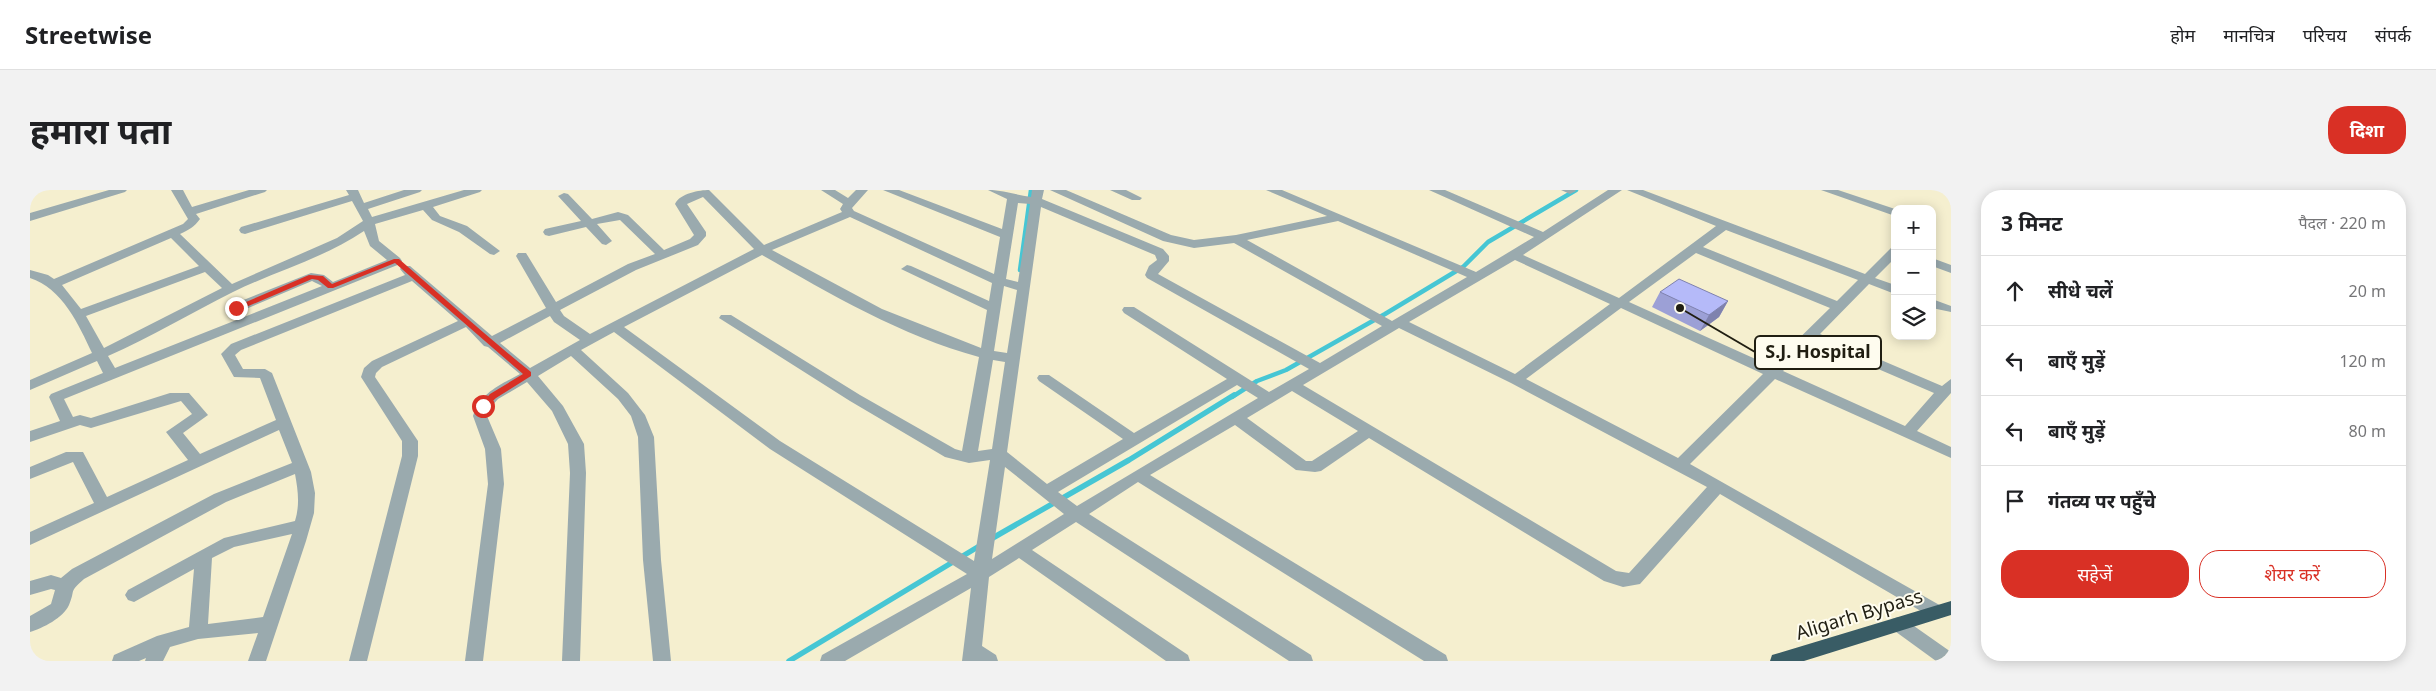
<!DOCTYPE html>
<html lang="hi">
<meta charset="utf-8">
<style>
:root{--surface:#fff;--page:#f2f2f2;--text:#202124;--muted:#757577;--line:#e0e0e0;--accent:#d93025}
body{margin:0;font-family:"Noto Sans","Noto Sans Devanagari",sans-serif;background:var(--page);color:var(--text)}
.controls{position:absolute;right:15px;top:15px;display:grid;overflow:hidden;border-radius:10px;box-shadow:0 2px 12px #0003}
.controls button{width:45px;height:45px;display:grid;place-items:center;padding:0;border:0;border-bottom:1px solid var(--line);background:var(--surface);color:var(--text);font:25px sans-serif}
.stop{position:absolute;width:15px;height:15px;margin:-11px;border:4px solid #d93025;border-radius:50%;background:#fff}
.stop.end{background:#d93025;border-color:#fff;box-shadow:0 1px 5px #0008}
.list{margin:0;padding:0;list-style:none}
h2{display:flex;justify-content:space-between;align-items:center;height:65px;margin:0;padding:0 20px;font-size:21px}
h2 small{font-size:16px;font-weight:400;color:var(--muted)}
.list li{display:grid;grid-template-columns:32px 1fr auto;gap:15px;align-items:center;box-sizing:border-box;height:70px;padding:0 20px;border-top:1px solid var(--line)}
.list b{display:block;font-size:19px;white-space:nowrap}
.list em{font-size:16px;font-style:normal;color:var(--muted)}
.actions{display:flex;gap:10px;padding:15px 20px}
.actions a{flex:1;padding:11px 0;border:1px solid var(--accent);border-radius:20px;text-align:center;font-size:18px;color:var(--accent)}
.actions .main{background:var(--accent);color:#fff}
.icon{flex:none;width:28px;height:28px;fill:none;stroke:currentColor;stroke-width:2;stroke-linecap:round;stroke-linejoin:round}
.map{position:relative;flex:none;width:1921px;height:471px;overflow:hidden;border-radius:20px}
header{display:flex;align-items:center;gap:30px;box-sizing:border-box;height:70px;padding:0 25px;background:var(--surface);border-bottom:1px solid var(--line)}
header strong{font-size:24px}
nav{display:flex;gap:28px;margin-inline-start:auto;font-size:18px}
.intro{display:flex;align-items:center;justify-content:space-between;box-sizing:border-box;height:120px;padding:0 30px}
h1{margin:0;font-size:35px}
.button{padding:12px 22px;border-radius:20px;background:var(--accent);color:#fff;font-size:18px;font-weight:700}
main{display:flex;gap:30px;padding:0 30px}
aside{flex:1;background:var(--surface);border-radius:20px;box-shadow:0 2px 12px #0003}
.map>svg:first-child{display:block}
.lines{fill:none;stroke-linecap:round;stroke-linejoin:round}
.stream-far1{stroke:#46c6d4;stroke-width:4.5}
.stream{stroke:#46c6d4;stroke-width:5.5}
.minor{fill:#9aaaae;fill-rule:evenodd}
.highway{fill:#395c65;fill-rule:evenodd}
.wall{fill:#9ca0d6}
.shaded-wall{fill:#7f82ae}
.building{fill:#b5baf9;stroke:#7f82ae}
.route{fill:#d93025}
.labels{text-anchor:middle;stroke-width:4;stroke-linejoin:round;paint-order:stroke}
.near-street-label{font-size:19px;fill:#201e12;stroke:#fefcef}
.leader{fill:none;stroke:#201e12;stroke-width:2}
.callout-dot{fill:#201e12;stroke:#fefcef;stroke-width:2}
.callout{fill:#fefcef;stroke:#201e12;stroke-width:2}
.callout-label{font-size:18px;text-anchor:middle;font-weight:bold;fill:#201e12}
</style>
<header>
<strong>Streetwise</strong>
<nav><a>होम</a><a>मानचित्र</a><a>परिचय</a><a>संपर्क</a></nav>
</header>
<div class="intro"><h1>हमारा पता</h1><a class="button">दिशा</a></div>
<main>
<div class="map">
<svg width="1921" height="471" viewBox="0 0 1921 471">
<rect width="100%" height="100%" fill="#f5efcf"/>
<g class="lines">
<path class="stream-far1" d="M990 80 1001 0
M1202 207 1227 191 1256 180 1355 124 1433 77 1458 52 1546 0"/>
<path class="stream" d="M961 349 1099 270 1204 205
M759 471 951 355"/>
<path class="minor" d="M79 0H97L95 2 0 31V23Z
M141 0H153L162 17 219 0H237L235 2 166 24 170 29C164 37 159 40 150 44L202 94 307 48 333 31 322 11 215 44 211 43 209 40 211 37 319 5 316 0H328L334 13 374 0H392L390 2 338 19 342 27 434 0H452L450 2 403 17 410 26 437 36 470 61 464 65 460 64 429 42 402 30 393 20 345 34 349 51 370 68 372 71 370 74 34 209 43 227 50 225 61 228 140 203H159L178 225 153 243 170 264 246 230 230 188 204 187 191 164 201 154 375 85 370 79 372 76H380L462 146 516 118 486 66 488 63H496L526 112 598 74 625 64 590 30 567 34 582 51 576 55 572 54 556 37 519 46 515 45 513 42 515 39 551 31 528 6 534 3 538 4 562 29 588 22 598 25 634 60 660 49 664 45 645 14C650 3 670 0 679 0L734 55 812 22 810 19 813 14 791 0H805L818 8 826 0H838L822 18 824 21 964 84 970 47 853 0H869L972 39 977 9 958 0C974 0 986 5 1001 7L1002 0H1014L1012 9 1133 59 1139 66V71L1128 84 1290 173 1352 136 1204 53 1164 58 1133 51 1020 0H1036L1141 45 1164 50 1206 45 1297 26 1236 0H1252L1446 82 1504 47 1399 0H1415L1513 42 1578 0H1592L1493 65 1589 108 1686 36 1597 0H1613L1835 84 1861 58 1865 57V68L1845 88 1865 95V104L1839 94 1790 144 1912 196 1921 189V203L1887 241 1921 257V268L1745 189 1660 274 1913 417 1916 422 1913 427 1907 429 1901 427 1690 304 1610 394 1593 397 1574 391 1339 248 1291 281 1285 282 1266 280 1205 235 1120 285 1416 465 1418 471H1394L1108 292 1059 324 1281 465 1283 471H1259L1046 332 1002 360 1158 465 1160 471H1136L989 368 959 387 952 456 966 465 968 471H932L941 398 815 471H790L792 465 937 384 740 259 584 142 551 160 598 203 615 225 624 247 631 370 641 471H623L613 370 608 247 601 226 588 209 541 166 508 186 533 216 554 254 556 283 550 471H532L540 283 538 254 522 221 497 192 468 209 460 218 457 226 471 259 474 294 453 471H435L458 294 455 259 443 226C450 203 470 195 490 184L458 157 454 156 436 137 352 177 346 183 345 187 388 251V266L337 471H319L372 266V251L331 187 334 178 342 171 428 131 382 91 211 160 205 165 213 179H235L242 183 281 282 285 303 284 323 276 351 236 471H218L228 443 168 449 140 457 133 471H115L116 468 109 471H82L84 465 127 446 159 437 164 379 104 412 98 410 95 405 98 400 194 348 265 331C270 315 268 300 265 284L196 312 54 389C38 403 46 399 39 415 33 428 13 438 0 442V426L21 414 25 400 21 399 0 405V391L21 385 31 388 42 379 184 304 262 273 249 240 0 355V342L64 313 43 272 0 289V277L36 262H53L77 307 158 270 136 242 162 224 151 211 61 238 50 235 0 252V241L30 231 19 207 21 204 73 183 67 171 0 200V190L62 163C49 135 32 98 0 88V80L18 85 24 89 153 34 158 29ZM673 7 724 59 560 144 534 126 530 120 606 80 668 55 676 46V42L657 14ZM988 13 1000 14 988 92 976 89ZM1011 17 1125 65 1127 70 1119 76 1115 85 1117 88 1279 179 1239 202 1104 117H1094L1092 120 1094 123 1197 189 1104 243 1019 185H1009L1007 188 1009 191 1093 249 1017 294 977 262ZM820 27 962 93 959 111 881 76 877 75 871 79 957 120 951 158 852 119 742 60ZM1308 31 1437 87 1362 131 1217 50ZM1696 40 1828 90 1807 111 1673 57ZM334 41 340 56 357 70 303 92 294 85 281 83 201 115 199 118 206 122 211 121 282 91 292 96 85 178 78 166C121 147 161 123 203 102 246 81 294 68 334 41ZM141 48 169 76 51 119 32 95ZM1666 63 1800 118 1741 176 1599 112ZM732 65C800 104 872 146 949 167L932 261 925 259 830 205 701 125H691L689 128 820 211 915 267 939 273 960 270 944 371 750 251 594 137ZM1485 70 1580 114 1485 184 1379 132ZM175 82 192 98 74 158 56 126ZM974 96 987 100 977 163 964 161ZM1591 118 1733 184 1648 268 1496 189ZM520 126 524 132 550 150 500 178 470 153ZM1369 138 1481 193 1677 297 1599 383 1586 381 1273 195ZM1783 151 1904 203 1875 236 1753 181ZM963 170 975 172 962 259 948 261ZM1207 195 1228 208 1047 316 1028 302ZM1262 201 1328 241 1282 271H1276L1217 228ZM975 277 1034 324 962 369ZM262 344 233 427 178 434 182 368 204 357Z
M1080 0H1096L1112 8 1110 10H1102Z
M1531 0H1545L1546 1 1540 4Z
M1791 0H1808L1865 19V26Z
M1902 68 1921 75V83L1902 76Z
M1902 109 1921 116V122L1902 118Z
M1868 427 1874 429 1921 462V471H1906L1862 439 1859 434 1862 429Z"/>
<path class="highway" d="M1921 411V425L1774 471H1740L1742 465 1749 463Z"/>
</g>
<path class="wall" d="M1630 102 1698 111 1689 127 1670 141 1622 117Z"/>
<path class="shaded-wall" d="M1698 111 1689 127 1670 141 1679 125Z"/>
<path class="building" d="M1649 89 1698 111 1679 125 1630 102Z"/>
<path class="route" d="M364 69H369C413 107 456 146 501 182V186L466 208 456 217H451V214L460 204 493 184 365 73 303 98H298L288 90 282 89 209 120 202 118 279 85 293 86 302 94Z"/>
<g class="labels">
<g class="near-street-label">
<text transform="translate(1829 424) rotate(-17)" y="7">Aligarh Bypass</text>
</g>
</g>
<path class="leader" d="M1650 118L1725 162"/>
<circle class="callout-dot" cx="1650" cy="118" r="5"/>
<rect class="callout" x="1725" y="146" width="126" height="33" rx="5"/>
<g class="callout-label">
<text x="1788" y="168">S.J. Hospital</text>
</g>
</svg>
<div class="controls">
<button>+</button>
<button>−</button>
<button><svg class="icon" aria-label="layers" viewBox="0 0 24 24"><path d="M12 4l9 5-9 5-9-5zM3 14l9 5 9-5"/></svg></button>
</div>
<div class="stop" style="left:453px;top:216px"></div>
<div class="stop end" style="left:206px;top:118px"></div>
</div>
<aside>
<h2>3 मिनट<small>पैदल · 220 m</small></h2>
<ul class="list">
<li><svg class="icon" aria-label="ahead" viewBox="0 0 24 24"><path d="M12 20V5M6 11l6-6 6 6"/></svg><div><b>सीधे चलें</b></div><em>20 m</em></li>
<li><svg class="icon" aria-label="left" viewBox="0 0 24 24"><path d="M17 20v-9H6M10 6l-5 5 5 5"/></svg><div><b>बाएँ मुड़ें</b></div><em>120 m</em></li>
<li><svg class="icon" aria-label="left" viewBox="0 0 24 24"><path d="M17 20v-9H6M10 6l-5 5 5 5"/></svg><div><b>बाएँ मुड़ें</b></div><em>80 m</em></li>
<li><svg class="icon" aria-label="arrive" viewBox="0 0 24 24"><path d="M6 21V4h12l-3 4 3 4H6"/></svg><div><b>गंतव्य पर पहुँचे</b></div></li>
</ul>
<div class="actions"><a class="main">सहेजें</a><a>शेयर करें</a></div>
</aside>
</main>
